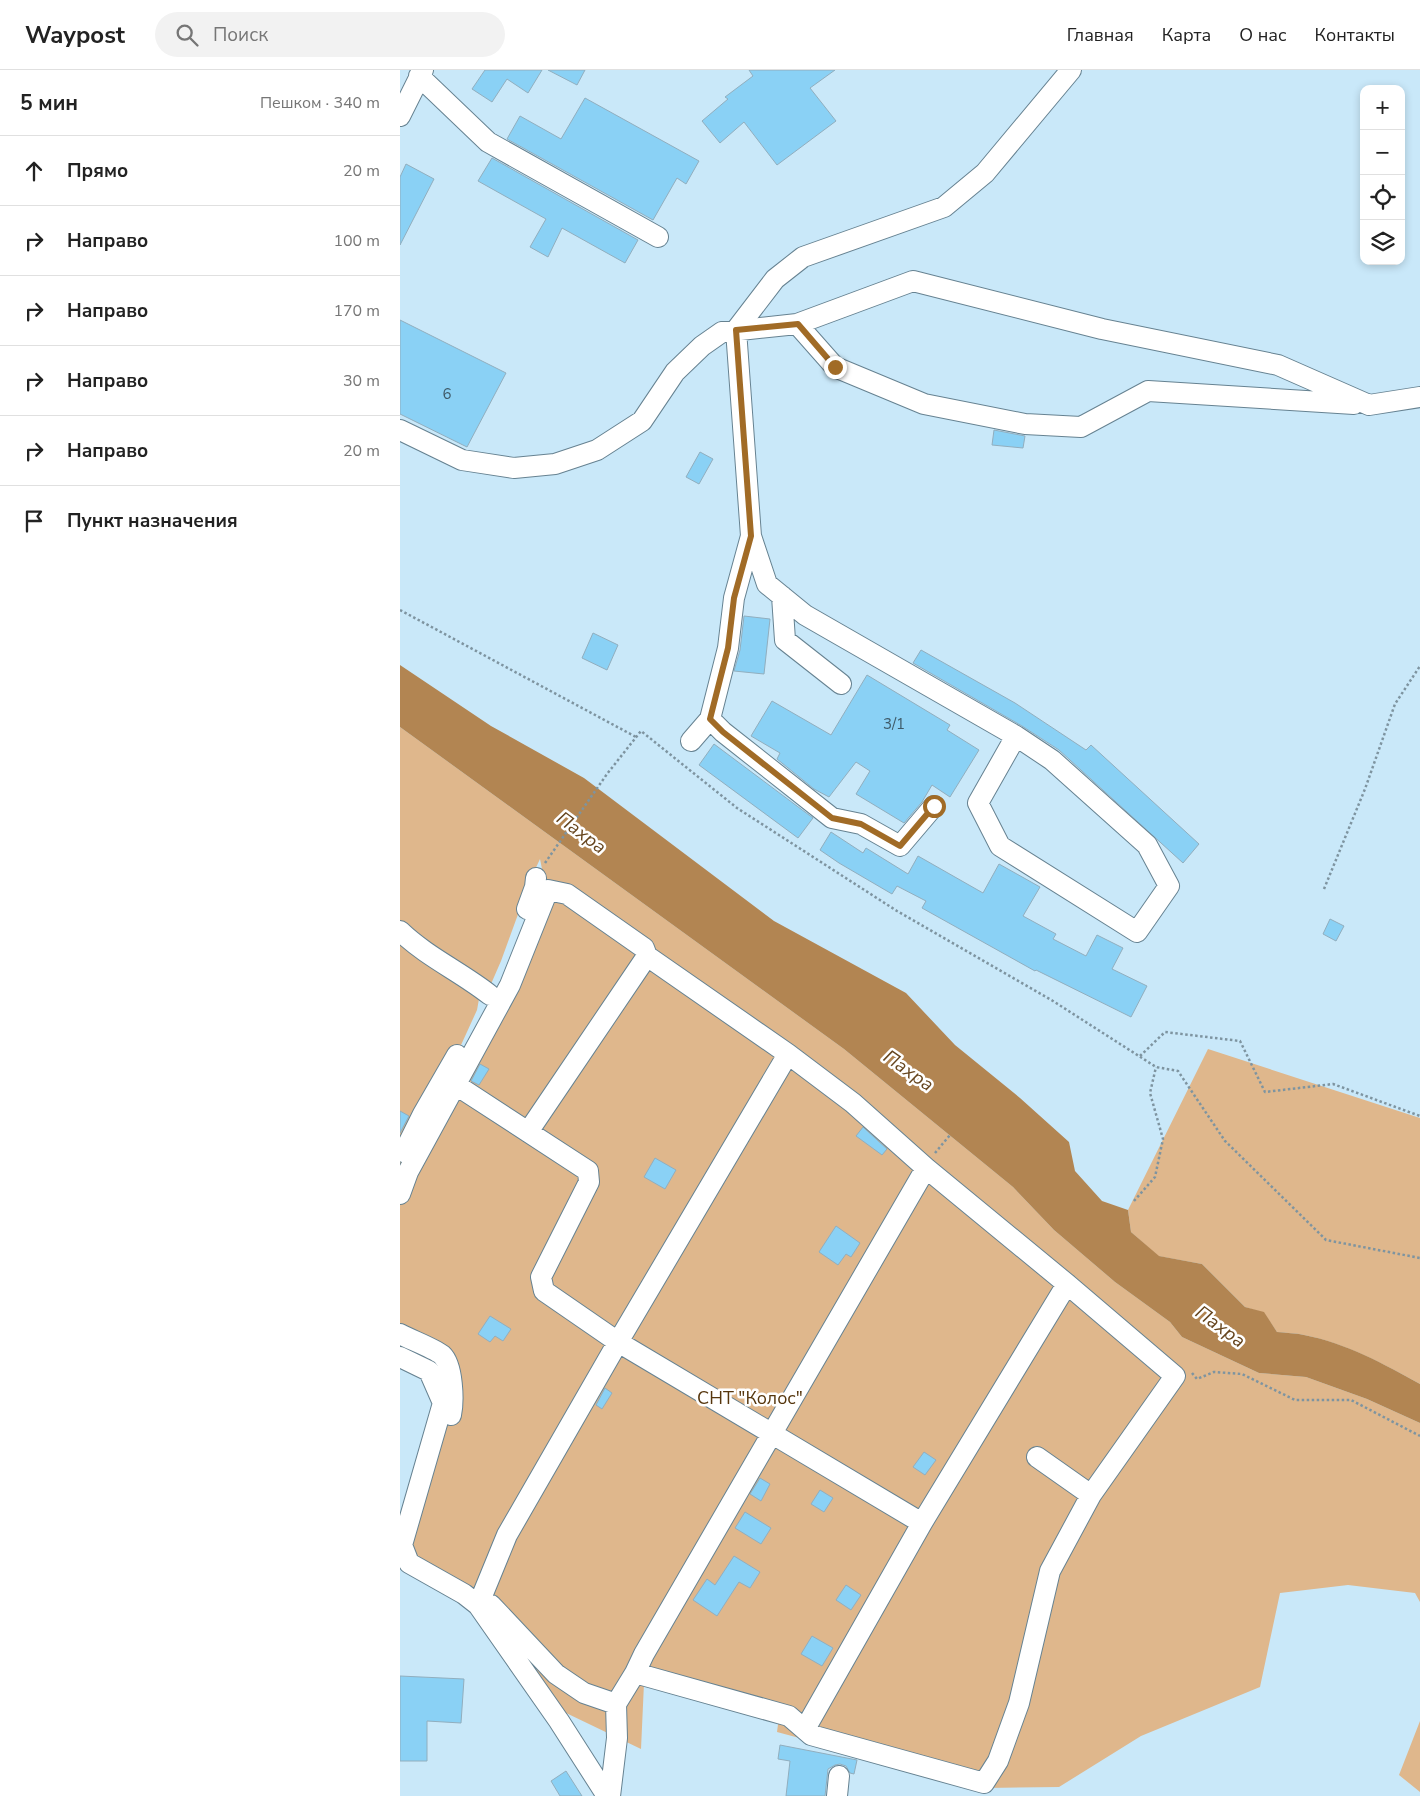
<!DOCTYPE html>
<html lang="ru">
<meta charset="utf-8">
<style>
:root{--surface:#fff;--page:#f2f2f2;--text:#222;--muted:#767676;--line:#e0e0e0}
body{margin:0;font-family:"Nunito Sans",sans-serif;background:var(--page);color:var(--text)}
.controls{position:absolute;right:15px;top:15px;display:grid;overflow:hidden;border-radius:10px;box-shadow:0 2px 8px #0003}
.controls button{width:45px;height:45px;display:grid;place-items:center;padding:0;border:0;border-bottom:1px solid var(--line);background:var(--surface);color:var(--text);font:25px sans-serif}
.stop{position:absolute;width:15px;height:15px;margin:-11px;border:4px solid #a16b26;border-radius:50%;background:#fff}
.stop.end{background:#a16b26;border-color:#fff;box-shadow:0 1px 5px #0008}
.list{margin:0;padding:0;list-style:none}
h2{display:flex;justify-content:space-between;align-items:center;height:65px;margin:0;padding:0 20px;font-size:21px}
h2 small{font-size:16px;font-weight:400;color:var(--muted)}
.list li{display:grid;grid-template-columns:32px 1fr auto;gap:15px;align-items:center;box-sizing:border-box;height:70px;padding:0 20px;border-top:1px solid var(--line)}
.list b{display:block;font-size:19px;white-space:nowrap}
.list em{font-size:16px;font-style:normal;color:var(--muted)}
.icon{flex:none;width:28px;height:28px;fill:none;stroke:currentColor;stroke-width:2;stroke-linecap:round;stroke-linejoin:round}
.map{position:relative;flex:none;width:1020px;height:1726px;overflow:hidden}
header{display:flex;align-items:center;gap:30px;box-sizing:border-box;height:70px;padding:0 25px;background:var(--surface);border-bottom:1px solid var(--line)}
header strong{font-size:24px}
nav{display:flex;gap:28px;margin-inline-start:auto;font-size:18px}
.search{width:350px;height:45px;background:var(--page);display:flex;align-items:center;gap:12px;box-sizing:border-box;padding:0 18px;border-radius:28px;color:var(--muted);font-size:19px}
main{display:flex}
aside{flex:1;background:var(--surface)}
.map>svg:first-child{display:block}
.green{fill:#dfb78c;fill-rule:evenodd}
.water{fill:#b28552}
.building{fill:#8ad1f5;stroke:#91aebe}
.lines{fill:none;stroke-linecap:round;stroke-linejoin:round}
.minor-casing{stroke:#668291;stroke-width:22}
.path{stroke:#7e94a0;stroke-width:2.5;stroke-dasharray:2.5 2.5;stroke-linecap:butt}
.minor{stroke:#fff;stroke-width:20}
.route{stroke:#a16b26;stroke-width:6}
.labels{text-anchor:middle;stroke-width:5;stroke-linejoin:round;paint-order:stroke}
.number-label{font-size:15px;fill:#3e5967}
.park-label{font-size:18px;fill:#56360d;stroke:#fff}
.water-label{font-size:19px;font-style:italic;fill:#66451e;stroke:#fff}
</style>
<header>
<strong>Waypost</strong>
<div class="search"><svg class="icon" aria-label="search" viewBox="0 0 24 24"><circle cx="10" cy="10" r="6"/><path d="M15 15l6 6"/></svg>Поиск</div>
<nav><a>Главная</a><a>Карта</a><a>О нас</a><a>Контакты</a></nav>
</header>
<main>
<aside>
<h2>5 мин<small>Пешком · 340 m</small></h2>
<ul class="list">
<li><svg class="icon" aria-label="ahead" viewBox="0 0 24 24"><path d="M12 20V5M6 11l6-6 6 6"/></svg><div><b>Прямо</b></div><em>20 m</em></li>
<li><svg class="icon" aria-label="right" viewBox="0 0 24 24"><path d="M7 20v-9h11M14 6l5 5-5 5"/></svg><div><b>Направо</b></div><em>100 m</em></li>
<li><svg class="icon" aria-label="right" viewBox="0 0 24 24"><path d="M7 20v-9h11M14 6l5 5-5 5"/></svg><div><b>Направо</b></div><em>170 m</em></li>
<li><svg class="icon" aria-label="right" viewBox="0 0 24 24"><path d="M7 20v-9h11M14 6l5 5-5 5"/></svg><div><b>Направо</b></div><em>30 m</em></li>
<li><svg class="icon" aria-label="right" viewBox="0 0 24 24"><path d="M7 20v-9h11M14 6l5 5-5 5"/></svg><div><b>Направо</b></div><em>20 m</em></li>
<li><svg class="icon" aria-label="arrive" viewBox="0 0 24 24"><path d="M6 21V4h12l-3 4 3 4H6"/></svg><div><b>Пункт назначения</b></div></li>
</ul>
</aside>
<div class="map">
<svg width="1020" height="1726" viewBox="0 0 1020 1726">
<rect width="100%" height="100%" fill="#c9e8f9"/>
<path class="green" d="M0 657 444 979 613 1117 654 1160 715 1212 770 1252 782 1267 859 1303 906 1307 967 1329 1020 1353V1532L1015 1523 948 1515 880 1523 860 1617 741 1666 659 1717 586 1718 377 1662 379 1647 244 1613 241 1679 164 1642 83 1532 17 1491 8 1470 48 1337 35 1286 0 1269ZM140 789 145 814 105 913 25 1054 77 940 79 929 91 914 101 891 132 806Z
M808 979 1020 1048V1314C984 1294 945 1273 904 1265 896 1263 886 1263 877 1262L864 1243 845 1237 802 1194 758 1186 731 1162 728 1140Z
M1020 1651V1722L999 1705Z"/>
<path class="water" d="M0 595 91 656 184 708 374 851 506 923 555 975 620 1028 669 1072 675 1101 702 1131 728 1140 731 1162 759 1186 802 1194 845 1237 864 1242 877 1262C886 1263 896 1263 904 1265 946 1273 984 1294 1020 1314V1353L967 1329 906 1307 859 1303 782 1267 770 1252 715 1212 654 1160 613 1117 444 979 0 657Z"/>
<path class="building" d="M85 0H142L128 23 107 9 92 32 72 19Z
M148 0H185L177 15Z
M349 0H435L410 18 436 51 377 95 344 52 320 73 302 51 328 29 325 27 353 6Z
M185 28 299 91 286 114 277 108 253 150 107 69 120 46 161 69Z
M92 88 238 170 225 193 162 158 148 187 130 177 146 149 78 111Z
M6 94 34 109 0 175V107Z
M0 250 106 303 67 377 0 344Z
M594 360 625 366 623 378 592 375Z
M300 382 313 389 299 414 286 407Z
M344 546 370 549 364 604 334 601 340 580Z
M193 563 218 575 207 600 182 588Z
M521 580 615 633 686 680 691 675 799 774 783 793 659 680 622 656 513 593Z
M467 605 550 655 547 660 579 680 550 727 532 715 522 732 504 753 456 724 470 701 456 692 429 727 414 719 377 689 380 683 351 666 372 631 431 665Z
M314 674 413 748 398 768 299 695Z
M431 762 463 783 466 778 508 804 518 786 583 823 599 794 640 817 623 846 656 864 653 869 686 886 697 865 723 878 712 899 747 916 731 947 636 900 635 901 522 838 526 831 497 816 492 824 439 793 420 780Z
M930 849 944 856 936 871 923 864Z
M80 994 89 999 79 1015 71 1011Z
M0 1041 9 1046 0 1063Z
M463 1057 487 1079 482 1085 456 1066Z
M255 1088 276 1100 265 1119 244 1107Z
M436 1156 460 1173 451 1187 446 1184 438 1195 419 1182Z
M90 1246 111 1259 103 1271 95 1266 90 1272 78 1264Z
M205 1318 212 1323 202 1339 196 1335Z
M524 1382 536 1390 525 1405 513 1397Z
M360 1408 370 1414 361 1431 350 1424Z
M420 1420 433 1428 424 1442 411 1434Z
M345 1442 371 1458 361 1474 335 1458Z
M334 1486 360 1502 350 1518 339 1512 317 1546 293 1530 307 1509 315 1515Z
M446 1515 461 1525 451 1540 436 1530Z
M412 1566 433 1578 422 1596 401 1584Z
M0 1606 64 1609 61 1653 27 1651V1691H0Z
M380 1675 457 1690 454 1704 450 1703 446 1696 440 1694 435 1695 428 1699 425 1726H386L390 1691 378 1689Z
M166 1701 182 1726H160L151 1711Z"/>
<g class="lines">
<g class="minor-casing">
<path id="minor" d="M19 6 88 72 258 167
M0 46 23 0
M397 254 435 297 524 334 625 354 681 357 748 321 954 334
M0 360 62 390 114 398 155 394 197 380 242 351 275 302 302 276 322 262 397 254 513 211 702 259 878 295 969 335 1020 327
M351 466 367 514 405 545 616 666 652 690 747 775 769 816 737 862 600 776 578 733 616 666
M382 526 385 570 441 614
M310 649 323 662 432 748 461 754 500 776 534 736
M291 671 310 649 328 578 334 528 351 466 336 260 375 209 403 187 544 137 585 103 671 0
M127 839 135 817 136 808
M0 861C27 887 61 902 90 925
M56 1015 188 1101 189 1112 141 1207 144 1221 218 1272 522 1453
M128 1062 247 886
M4 1082 23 1044 57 985
M0 1124 8 1102 110 915 148 820 167 824 244 878 247 886 388 984 453 1033 526 1098 667 1214 775 1306 691 1425 650 1501 619 1633 598 1691 584 1713 411 1665 389 1646 235 1603
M0 1264C11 1270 33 1278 42 1285 53 1295 54 1331 51 1345
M0 1287 29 1301 43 1333 2 1475 9 1493 64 1524 78 1535 159 1651 207 1726
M637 1387 691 1425
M82 1526 107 1465 218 1272 388 984
M91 1535 156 1604 184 1623 216 1634
M405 1659 522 1453 667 1214
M210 1726 217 1668 216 1634 235 1603 244 1584 526 1098
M437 1726 439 1706"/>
</g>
<path class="path" d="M0 540 236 667
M145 793 207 704 241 661 337 738 497 841 653 931 756 997 778 1001 825 1071 926 1170 1020 1188
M924 819 965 719 995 634 1020 596
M740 986 765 962 840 971 865 1022 933 1014 1020 1046
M535 1083 550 1065
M734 1131 755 1107 763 1069 750 1023 756 997
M792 1303 797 1309 814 1302 842 1304 895 1330H951L1020 1366"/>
<use href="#minor" class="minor"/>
</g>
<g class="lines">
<path class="route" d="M435 297 398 254 336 260 351 466 334 528 328 578 310 649 323 662 432 748 461 754 500 776 534 736"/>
</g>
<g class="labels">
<g class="number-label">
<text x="47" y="329">6</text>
<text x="494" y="659">3/1</text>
</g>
<g class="park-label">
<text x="350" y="1334">СНТ "Колос"</text>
</g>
<g class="water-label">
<text transform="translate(182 762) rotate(37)" y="7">Пахра</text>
<text transform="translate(509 1000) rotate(35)" y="7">Пахра</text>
<text transform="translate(821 1256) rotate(36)" y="7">Пахра</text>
</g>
</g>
</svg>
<div class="controls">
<button>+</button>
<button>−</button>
<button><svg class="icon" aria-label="locate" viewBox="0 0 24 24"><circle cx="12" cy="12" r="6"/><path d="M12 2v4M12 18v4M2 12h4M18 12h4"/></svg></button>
<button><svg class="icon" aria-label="layers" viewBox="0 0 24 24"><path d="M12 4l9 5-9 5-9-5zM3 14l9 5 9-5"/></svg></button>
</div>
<div class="stop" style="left:534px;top:736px"></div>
<div class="stop end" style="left:435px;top:297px"></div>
</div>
</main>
